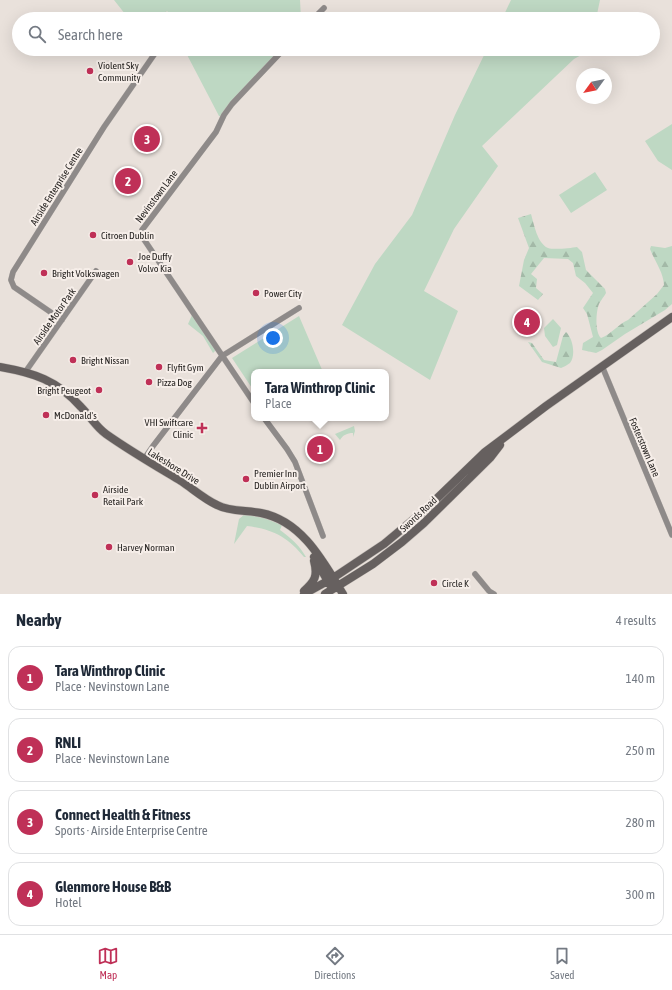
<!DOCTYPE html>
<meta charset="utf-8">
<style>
:root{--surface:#fff;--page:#f6f6f7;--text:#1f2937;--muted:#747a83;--line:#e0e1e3;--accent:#bf3057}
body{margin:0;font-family:"Asap Condensed",sans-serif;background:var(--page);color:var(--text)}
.compass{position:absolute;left:576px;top:68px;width:36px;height:36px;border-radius:50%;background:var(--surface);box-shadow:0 4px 16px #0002;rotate:237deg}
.you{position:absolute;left:273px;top:338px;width:14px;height:14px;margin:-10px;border:3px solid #fff;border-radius:50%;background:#1a73e8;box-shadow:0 0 0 6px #1a73e833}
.badge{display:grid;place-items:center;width:26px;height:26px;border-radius:50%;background:var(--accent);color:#fff;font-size:13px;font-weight:700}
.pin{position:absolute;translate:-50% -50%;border:2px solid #fff;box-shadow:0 1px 4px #0006}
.popup{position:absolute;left:251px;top:369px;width:138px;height:52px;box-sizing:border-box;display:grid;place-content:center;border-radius:8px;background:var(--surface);filter:drop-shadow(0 1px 3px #0005);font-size:13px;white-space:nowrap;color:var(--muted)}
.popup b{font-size:15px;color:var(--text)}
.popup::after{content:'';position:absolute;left:50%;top:100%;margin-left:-8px;border:8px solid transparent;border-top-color:var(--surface)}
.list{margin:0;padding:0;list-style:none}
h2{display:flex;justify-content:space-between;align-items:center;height:52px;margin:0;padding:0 16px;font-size:17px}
h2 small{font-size:13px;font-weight:400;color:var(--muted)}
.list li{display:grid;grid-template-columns:26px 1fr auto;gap:12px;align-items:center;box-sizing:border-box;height:64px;margin:0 8px 8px;padding:0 8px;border:1px solid var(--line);border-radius:12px}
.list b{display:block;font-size:15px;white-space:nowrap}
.list p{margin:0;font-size:13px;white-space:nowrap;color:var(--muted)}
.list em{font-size:13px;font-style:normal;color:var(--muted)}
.icon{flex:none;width:22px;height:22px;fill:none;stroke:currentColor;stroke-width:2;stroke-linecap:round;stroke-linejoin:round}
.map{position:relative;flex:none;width:672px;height:594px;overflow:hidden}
.search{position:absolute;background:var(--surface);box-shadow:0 4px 16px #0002;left:12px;right:12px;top:12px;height:44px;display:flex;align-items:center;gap:10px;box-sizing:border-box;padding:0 14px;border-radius:22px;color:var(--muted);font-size:15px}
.sheet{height:340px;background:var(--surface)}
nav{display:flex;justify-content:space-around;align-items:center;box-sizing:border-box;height:56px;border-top:1px solid var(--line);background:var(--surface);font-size:11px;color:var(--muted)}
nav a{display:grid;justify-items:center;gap:2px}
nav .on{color:var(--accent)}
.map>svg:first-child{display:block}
.green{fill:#bed8c3}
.forest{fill:url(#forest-firs)}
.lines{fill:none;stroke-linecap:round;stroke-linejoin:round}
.street-casing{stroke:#c5beb9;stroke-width:6}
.secondary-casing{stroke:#c5beb9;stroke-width:9}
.street{stroke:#8e8a89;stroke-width:5.5}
.secondary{stroke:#66605f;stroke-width:8}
.poi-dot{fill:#bf3057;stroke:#f6eee9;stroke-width:1.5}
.labels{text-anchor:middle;stroke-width:4;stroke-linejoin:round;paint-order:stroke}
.poi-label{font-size:10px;fill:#221f1d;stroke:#f6eee9;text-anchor:start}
.street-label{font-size:10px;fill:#221f1d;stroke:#f6eee9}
</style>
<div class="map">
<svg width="672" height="594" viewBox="0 0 672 594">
<defs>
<pattern id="forest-firs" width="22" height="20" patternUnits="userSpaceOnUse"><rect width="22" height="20" fill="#bed8c3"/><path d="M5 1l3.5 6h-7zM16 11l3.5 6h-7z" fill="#a3b9a7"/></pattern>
</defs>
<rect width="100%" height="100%" fill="#e9e1db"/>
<path class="green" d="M114 0H300L301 19H174L167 11 161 17 163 19H129Z
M511 0H600L596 19H502Z
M184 49H284L223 117 219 116Z
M487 49H592L574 59 482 146 498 166 454 229 424 291 458 311 430 380 342 325 375 264 412 215 455 115Z
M672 124V170L658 161 645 141Z
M595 172 607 190 571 213 559 195Z
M192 315 216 350 213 353 203 336 188 324Z
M299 316 323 372H254V391L232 358Z
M553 319 561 328 557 345 553 347 545 336 544 328Z
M354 426 355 431 353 437V433C347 433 343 435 340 440L335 434Z
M245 514 264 518 282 525 280 530C291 538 299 545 306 557H304C288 537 272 529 247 526L234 544 239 519Z"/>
<path class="forest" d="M531 214C534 224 537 243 548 248 554 250 571 248 577 247L582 252 586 270 605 289 606 293C604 297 599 302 598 307 596 315 595 332 601 338 612 334 618 324 628 320L657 294 664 285C663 271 655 262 650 249L651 246 665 248 672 246V304L665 310 625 334 602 350 596 353 582 350 583 343 593 337 587 314 583 308 593 293 585 283 576 276 573 263 568 259 544 258 531 274 537 279 536 288 543 294 538 300 519 286 524 260 529 248 518 218Z
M566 332C573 338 576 356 570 363 567 365 564 367 561 368L542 362 528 342 532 343 544 360 556 362 563 336Z"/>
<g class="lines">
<g class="street-casing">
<path id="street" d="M166 15 170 19
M313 19 324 8
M62 320 14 287 11 280 13 272 104 127 158 49
M602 366 672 535
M26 371 96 271
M254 403 143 238 142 230 216 132 224 115 232 104 284 49
M264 418 287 449 295 462 323 536
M144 459 153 446 222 356 299 308
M475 574 489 591 494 594"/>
</g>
<g class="secondary-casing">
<path id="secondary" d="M0 367C34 373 57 380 81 407 90 416 96 427 106 434 130 451 156 466 181 481 193 489 204 499 217 505 230 512 247 510 261 513 302 521 323 561 343 594
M314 557 330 585
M304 591C315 581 318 576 314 561
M304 594 333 578 384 544 426 509 485 452 546 406 672 317
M325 594 373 564 402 542 424 523 490 458 500 445"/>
</g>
<use href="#street" class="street"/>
<use href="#secondary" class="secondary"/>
</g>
<g class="poi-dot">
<circle cx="90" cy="71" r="4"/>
<circle cx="93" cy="235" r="4"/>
<circle cx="130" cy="262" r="4"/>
<circle cx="44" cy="273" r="4"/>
<circle cx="256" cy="293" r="4"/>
<circle cx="73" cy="360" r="4"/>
<circle cx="159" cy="367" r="4"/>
<circle cx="149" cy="382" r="4"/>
<circle cx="99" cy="390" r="4"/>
<circle cx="46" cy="415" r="4"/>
<path d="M200 422h4v4h4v4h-4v4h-4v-4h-4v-4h4z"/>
<circle cx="246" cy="479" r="4"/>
<circle cx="95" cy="495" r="4"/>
<circle cx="109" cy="547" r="4"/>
<circle cx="434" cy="583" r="4"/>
</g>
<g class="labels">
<g class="poi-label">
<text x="98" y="69">Violent Sky<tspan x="98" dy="12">Community</tspan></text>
<text x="101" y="239">Citroen Dublin</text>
<text x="138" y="260">Joe Duffy<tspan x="138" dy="12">Volvo Kia</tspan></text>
<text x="52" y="277">Bright Volkswagen</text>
<text x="264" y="297">Power City</text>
<text x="81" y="364">Bright Nissan</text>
<text x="167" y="371">Flyfit Gym</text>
<text x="157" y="386">Pizza Dog</text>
<text x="91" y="394" text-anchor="end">Bright Peugeot</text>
<text x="54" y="419">McDonald's</text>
<text x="193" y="426" text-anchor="end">VHI Swiftcare<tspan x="193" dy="12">Clinic</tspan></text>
<text x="254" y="477">Premier Inn<tspan x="254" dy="12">Dublin Airport</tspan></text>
<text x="103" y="493">Airside<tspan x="103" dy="12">Retail Park</tspan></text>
<text x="117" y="551">Harvey Norman</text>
<text x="442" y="587">Circle K</text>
</g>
<g class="street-label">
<text transform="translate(56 186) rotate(-58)" y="4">Airside Enterprise Centre</text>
<text transform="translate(156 196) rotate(-53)" y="4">Nevinstown Lane</text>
<text transform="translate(54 316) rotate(-55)" y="4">Airside Motor Park</text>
<text transform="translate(645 447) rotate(67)" y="4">Fosterstown Lane</text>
<text transform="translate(174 466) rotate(32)" y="4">Lakeshore Drive</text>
<text transform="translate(418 514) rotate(-43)" y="4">Swords Road</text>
</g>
</g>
</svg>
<svg class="compass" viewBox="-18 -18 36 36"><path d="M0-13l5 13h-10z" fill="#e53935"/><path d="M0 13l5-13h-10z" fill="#747a83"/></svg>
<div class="you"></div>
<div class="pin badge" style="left:320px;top:449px">1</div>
<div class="popup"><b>Tara Winthrop Clinic</b>Place</div>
<div class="pin badge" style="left:128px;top:181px">2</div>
<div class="pin badge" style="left:147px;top:139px">3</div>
<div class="pin badge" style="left:527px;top:322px">4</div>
<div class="search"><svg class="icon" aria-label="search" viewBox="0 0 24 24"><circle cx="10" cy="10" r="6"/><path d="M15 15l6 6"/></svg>Search here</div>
</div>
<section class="sheet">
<h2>Nearby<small>4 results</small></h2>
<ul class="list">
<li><span class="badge">1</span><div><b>Tara Winthrop Clinic</b><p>Place · Nevinstown Lane</p></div><em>140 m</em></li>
<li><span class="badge">2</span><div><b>RNLI</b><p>Place · Nevinstown Lane</p></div><em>250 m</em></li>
<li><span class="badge">3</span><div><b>Connect Health &amp; Fitness</b><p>Sports · Airside Enterprise Centre</p></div><em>280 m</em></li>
<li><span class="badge">4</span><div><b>Glenmore House B&amp;B</b><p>Hotel</p></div><em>300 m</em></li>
</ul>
</section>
<nav>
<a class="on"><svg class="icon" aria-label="map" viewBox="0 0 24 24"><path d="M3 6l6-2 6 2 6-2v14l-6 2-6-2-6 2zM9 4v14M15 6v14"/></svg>Map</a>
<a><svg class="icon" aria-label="directions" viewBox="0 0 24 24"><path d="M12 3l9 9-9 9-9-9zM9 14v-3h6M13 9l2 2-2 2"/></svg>Directions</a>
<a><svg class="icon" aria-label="saved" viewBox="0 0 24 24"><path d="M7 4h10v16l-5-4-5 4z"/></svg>Saved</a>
</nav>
